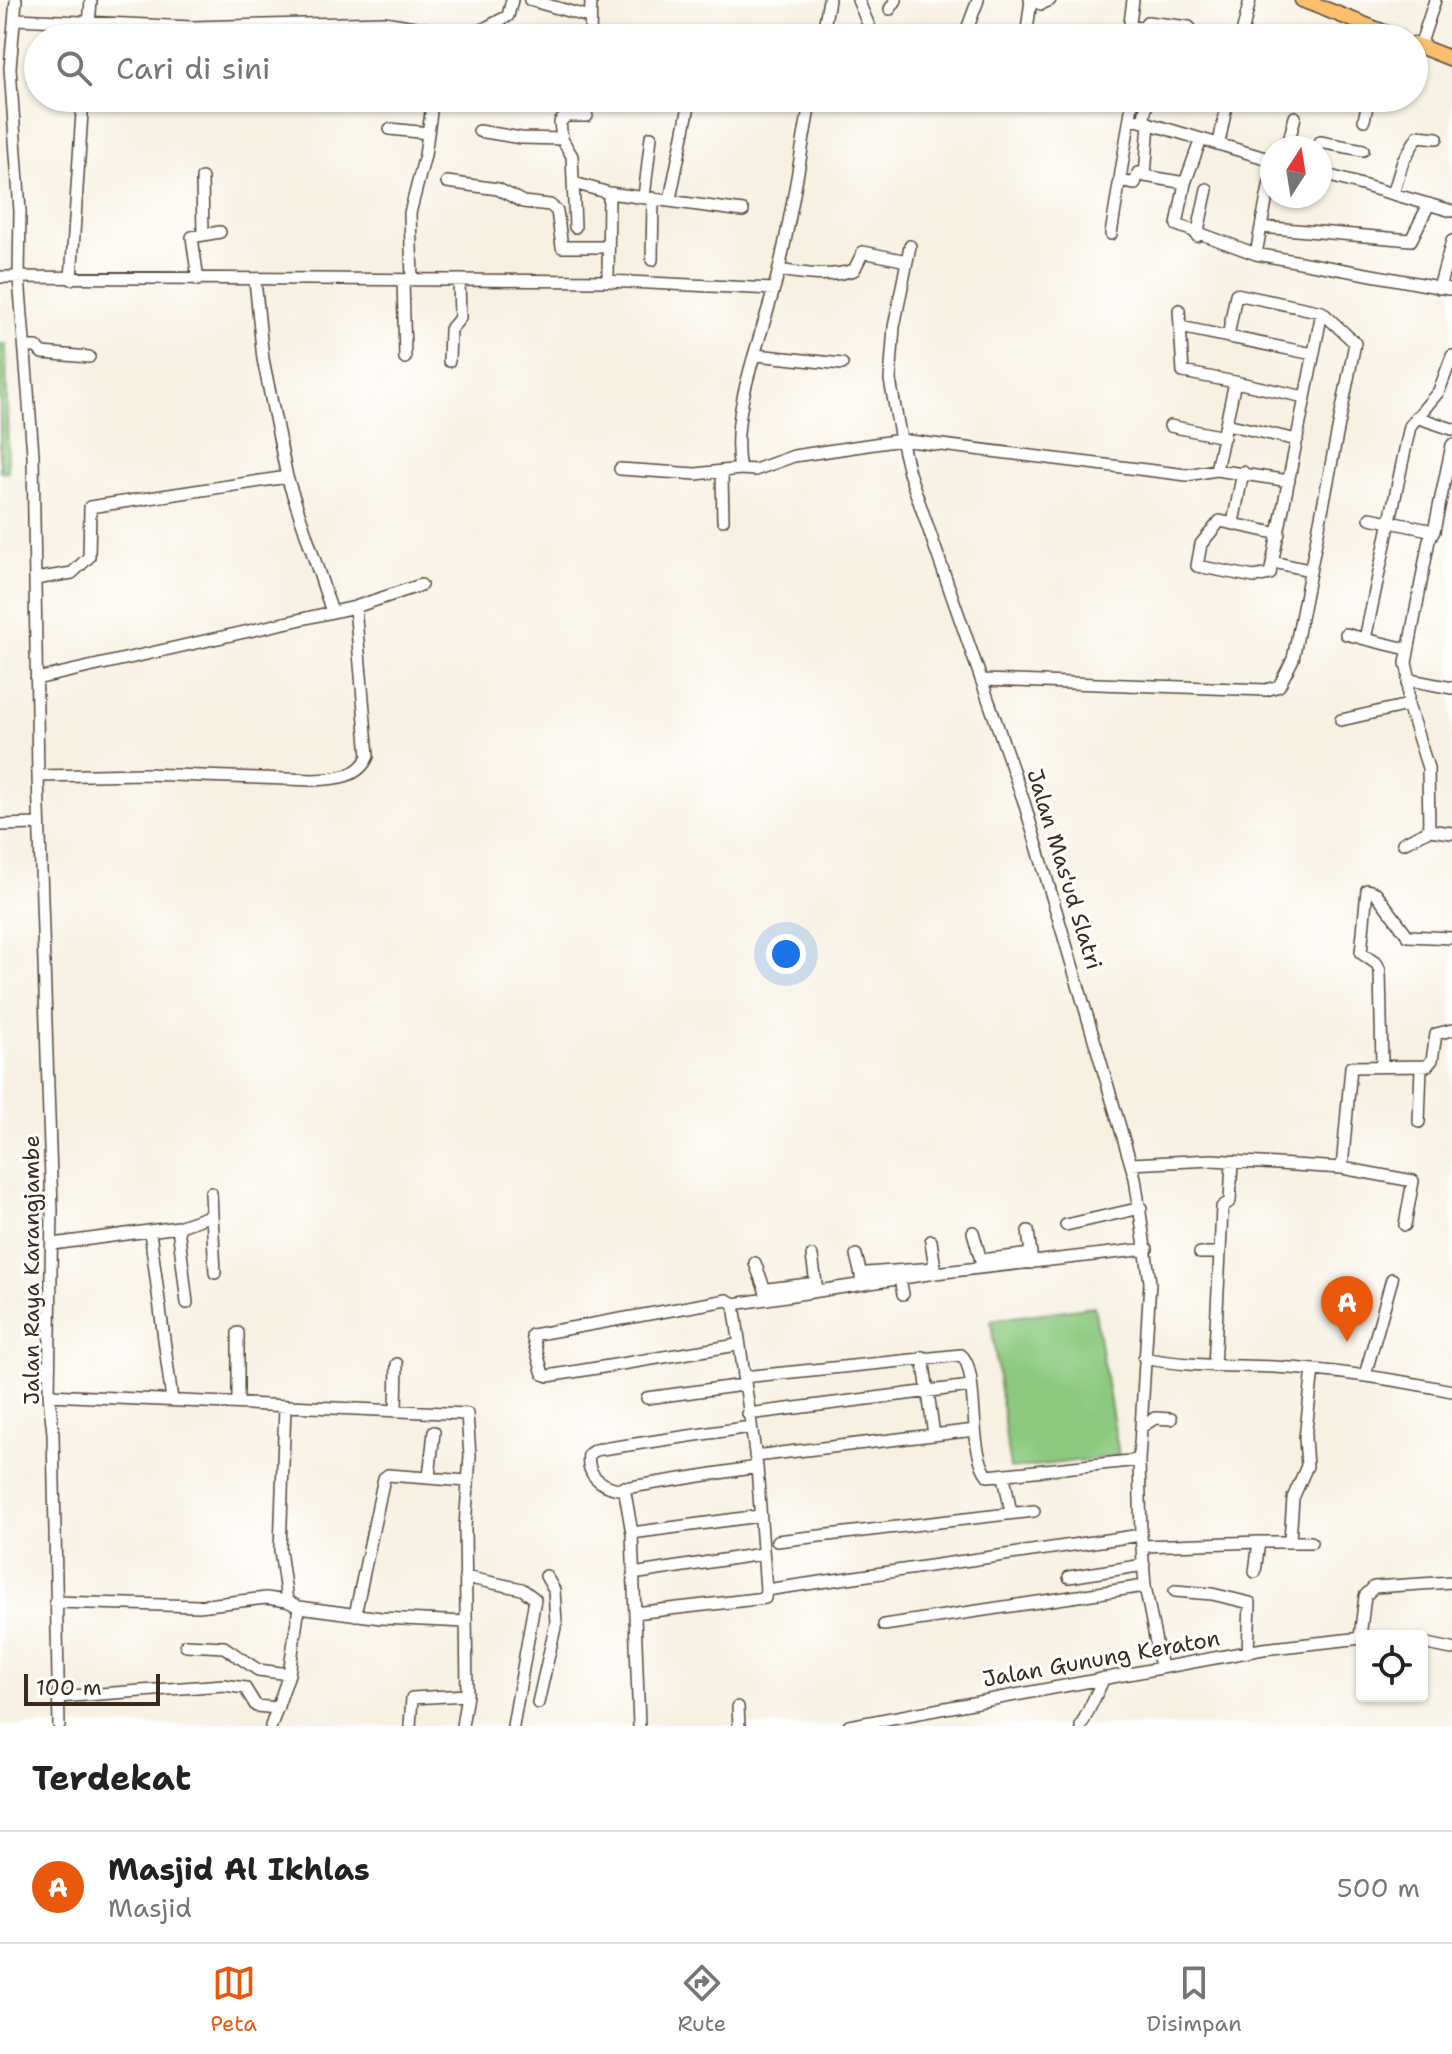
<!DOCTYPE html>
<html lang="id">
<style>
:root{--surface:#fff;--page:#f6f6f6;--text:#222;--muted:#767676;--line:#e0e0e0;--accent:#ea580c}
body{margin:0;font-family:"Shantell Sans",sans-serif;background:var(--page);color:var(--text)}
.controls{position:absolute;right:24px;bottom:24px;display:grid;overflow:hidden;border-radius:8px;box-shadow:0 2px 6px #0004}
.controls button{width:72px;height:72px;display:grid;place-items:center;padding:0;border:0;border-bottom:2px solid var(--line);background:var(--surface);color:var(--text);font:40px sans-serif}
.compass{position:absolute;left:1260px;top:136px;width:72px;height:72px;border-radius:50%;background:var(--surface);box-shadow:0 2px 6px #0004;rotate:12deg}
.scale{position:absolute;left:24px;bottom:20px;width:136px;box-sizing:border-box;padding-left:8px;border:4px solid #3b2a1e;border-top:0;font-size:22px;line-height:28px;white-space:nowrap;color:#3b2a1e;-webkit-text-stroke:6px #fff;paint-order:stroke}
.you{position:absolute;left:786px;top:954px;width:28px;height:28px;margin:-20px;border:6px solid #fff;border-radius:50%;background:#1a73e8;box-shadow:0 0 0 12px #1a73e833}
.badge{display:grid;place-items:center;width:52px;height:52px;border-radius:50%;background:var(--accent);color:#fff;font-size:26px;font-weight:700}
.pin{position:absolute;translate:-50% -66px;filter:drop-shadow(0 2px 4px #0008)}
.pin::after{content:'';position:absolute;top:42px;width:28px;height:24px;background:inherit;clip-path:polygon(0 0,100% 0,50% 100%)}
.list{margin:0;padding:0;list-style:none}
h2{display:flex;justify-content:space-between;align-items:center;height:104px;margin:0;padding:0 32px;font-size:34px}
h2 small{font-size:26px;font-weight:400;color:var(--muted)}
.list li{display:grid;grid-template-columns:52px 1fr auto;gap:24px;align-items:center;box-sizing:border-box;height:112px;padding:0 32px;border-top:2px solid var(--line)}
.list b{display:block;font-size:30px;white-space:nowrap}
.list p{margin:0;font-size:26px;white-space:nowrap;color:var(--muted)}
.list em{font-size:26px;font-style:normal;color:var(--muted)}
.icon{flex:none;width:44px;height:44px;fill:none;stroke:currentColor;stroke-width:2;stroke-linecap:round;stroke-linejoin:round}
.map{position:relative;flex:none;width:1452px;height:1726px;overflow:hidden}
.search{position:absolute;background:var(--surface);box-shadow:0 2px 6px #0004;left:24px;right:24px;top:24px;height:88px;display:flex;align-items:center;gap:20px;box-sizing:border-box;padding:0 28px;border-radius:44px;color:var(--muted);font-size:30px}
.sheet{height:216px;background:var(--surface)}
nav{display:flex;justify-content:space-around;align-items:center;box-sizing:border-box;height:112px;border-top:2px solid var(--line);background:var(--surface);font-size:22px;color:var(--muted)}
nav a{display:grid;justify-items:center;gap:4px}
nav .on{color:var(--accent)}
.map>svg:first-child{display:block}
.grass{fill:#8cc97f;stroke:#647a4e;stroke-width:2}
.lines{fill:none;stroke-linecap:round;stroke-linejoin:round}
.minor-casing{stroke:#57483b;stroke-width:14}
.major-casing{stroke:#57483b;stroke-width:17}
.minor{stroke:#fff;stroke-width:11}
.major{stroke:#fabe6e;stroke-width:14}
.labels{text-anchor:middle;stroke-width:6;stroke-linejoin:round;paint-order:stroke}
.street-label{font-size:22px;fill:#3b2a1e;stroke:#fff}
</style>
<div class="map">
<svg width="1452" height="1726" viewBox="0 0 1452 1726">
<rect width="100%" height="100%" fill="#fff"/>
<filter id="ink" filterUnits="userSpaceOnUse"><feTurbulence type="fractalNoise" baseFrequency=".0125" numOctaves="2"/><feDisplacementMap in="SourceGraphic" scale="16" xChannelSelector="R" yChannelSelector="G"/><feConvolveMatrix kernelMatrix="1 2 1 2 8 2 1 2 1" color-interpolation-filters="sRGB"/></filter>
<filter id="wash" filterUnits="userSpaceOnUse"><feTurbulence type="fractalNoise" baseFrequency=".006" numOctaves="4" result="noise"/><feDisplacementMap in="SourceGraphic" scale="32" xChannelSelector="R" yChannelSelector="G"/><feGaussianBlur stdDeviation="1.8" result="paint"/><feColorMatrix in="noise" values="0 0 0 0 0 0 0 0 0 0 0 0 0 0 0 0 0 1.4 0 .05"/><feComposite in="paint" operator="in"/></filter>
<g filter="url(#wash)">
<rect width="100%" height="100%" fill="#f7f1e2"/>
<path class="grass" d="M0 344H6L8 472 0 471Z
M1094 1306 1119 1456 1010 1469 991 1320Z"/>
</g>
<g filter="url(#ink)">
<g class="lines">
<g class="minor-casing">
<path id="minor" d="M16 0 10 68 20 211 19 278 33 454 38 776 52 1210 49 1395 53 1433 59 1726
M530 0 589 17
M858 0 874 38
M1030 0 1041 4 1050 0
M890 9 896 0
M16 19 192 27 384 22 439 31V38
M1129 27 1143 28 1147 22 1189 27 1198 38
M439 31 476 33 508 16 512 0
M966 32 978 0
M88 38 91 0
M590 38 591 0
M822 38 829 0
M1026 38 1031 0
M1128 38 1133 0
M1241 38 1250 0
M1420 46 1435 0
M811 98C800 156 792 215 778 273 765 330 728 411 740 469L755 470 794 456 901 440 909 473 1024 802 1135 1178 1150 1282 1139 1460 1141 1535 1145 1586 1161 1668
M1130 118 1272 160
M1364 120 1369 98
M1143 121 1148 98
M1149 123 1145 176 1185 183
M390 129 428 133
M479 131 521 138 562 139
M1201 139 1185 183 1177 225 1256 254 1449 289
M1219 143 1228 98
M1287 148 1295 117
M1314 148 1320 142 1363 150
M1320 173 1452 211
M202 178 203 235
M1119 181 1135 184 1138 173H1145
M447 182 498 189 523 202 550 205 557 211 562 247H608
M574 183 609 193
M1393 194 1403 161 1418 136 1437 138
M644 197 651 137
M670 199 689 106 680 98
M575 227 572 156 562 139 560 122 566 116H587
M1261 227 1272 172
M1111 234 1133 98
M1197 236 1207 189
M910 246 894 327 890 380 901 440 1187 475 1216 470 1289 481
M1256 254 1261 227 1411 240 1429 204
M652 260 653 198
M779 270C805 274 828 278 854 270L863 252 907 261
M0 277 608 281 774 289
M71 279 83 98
M198 280 192 237 220 232
M255 280 263 359 287 477 332 612
M403 280 405 358
M412 280 410 213 425 155 433 98
M608 281 609 193 743 211
M1439 288 1452 241
M1179 310 1183 372 1235 382 1216 470
M1180 327 1313 354
M27 347H37L42 353 89 357
M756 355 842 364
M449 361 450 330 460 318 459 280
M1235 382 1305 397
M1416 417 1452 429
M1226 424 1297 440
M1170 426 1224 437
M1452 445 1434 531 1429 540 1406 663 1410 680 1452 688
M620 469 696 474 740 469
M722 474 723 520
M1370 518 1434 531
M1233 523 1243 472
M1279 534 1220 521 1201 544 1197 566 1254 577 1270 574 1322 312
M1273 562 1309 570
M35 579 72 573 89 557 90 507 287 477
M1346 634 1365 639
M1407 649 1365 639 1410 426 1439 391 1452 356
M36 679 355 607 421 585
M983 680 1266 690 1279 686 1293 659 1355 343 1322 312 1236 294 1228 337
M1341 720 1408 705
M38 776 145 774 313 780C335 779 359 778 368 756L355 607
M0 825 39 824
M1429 830 1452 833
M1403 843 1429 830 1428 768 1408 705V678
M1382 1065 1380 971 1377 964 1361 953 1367 890 1376 893 1408 936 1452 938
M1419 1122 1421 1067
M1131 1164 1212 1160 1342 1168 1351 1067 1427 1066 1432 1060 1436 1034 1452 1030
M1342 1168 1413 1181 1405 1225
M211 1193 212 1215
M1066 1225 1141 1208
M178 1227 212 1215 215 1273
M1028 1231 1031 1254
M150 1232 172 1400
M973 1232 982 1264
M931 1241 935 1268
M53 1244 178 1227 187 1303
M1200 1253H1220L1222 1207 1230 1201 1232 1162
M856 1255 861 1275
M812 1256 817 1290
M981 1260 1031 1254V1263
M755 1263 765 1290
M900 1279 903 1294
M861 1284V1275L866 1273 935 1268
M767 1298 765 1290 768 1289 816 1283
M734 1304 935 1273 1147 1249
M737 1345 548 1376 543 1374 532 1335 727 1300 734 1304 757 1467 766 1590 1141 1535
M923 1357 934 1435
M1144 1358C1188 1367 1230 1365 1274 1367 1334 1370 1393 1379 1452 1391
M1214 1366 1220 1253
M1365 1375 1392 1279
M743 1377 961 1355C980 1369 967 1451 988 1476L1139 1460
M49 1395 467 1414 470 1456 465 1527 467 1695 462 1726
M647 1398 743 1385
M238 1402V1333
M396 1409 397 1364
M748 1414 970 1386
M750 1427 595 1450 589 1454C586 1474 599 1485 618 1489L757 1467
M1141 1427 1155 1418 1171 1419
M755 1456 975 1430
M1004 1476 1011 1513
M429 1477 434 1432
M624 1487 632 1533 639 1726
M632 1533 759 1516
M777 1541 1034 1511
M1290 1541 1293 1498 1307 1466 1305 1438 1313 1370
M1259 1542H1311
M1142 1546 1259 1542 1255 1572
M633 1574 761 1554
M465 1577 522 1589 535 1599 513 1726
M1069 1577 1144 1565
M1175 1591 1212 1594 1250 1603 1248 1652
M55 1602 199 1606 266 1598 287 1601
M299 1607 381 1618 466 1622
M635 1613 765 1598 766 1590
M355 1615 384 1478 388 1475 467 1481
M884 1625 1145 1586
M1360 1637 1365 1596 1374 1587 1452 1582
M1422 1643 1452 1649
M186 1645 224 1647 258 1670 289 1674
M58 1697 224 1685 245 1688 256 1706 278 1708
M538 1703 556 1623 554 1590 546 1576
M738 1707 739 1726
M271 1726 289 1674 299 1607 287 1601 280 1550 285 1406
M410 1726 412 1698 467 1695
M849 1726 1263 1649 1362 1638
M1081 1726 1104 1678"/>
</g>
<g class="major-casing">
<path id="major" d="M1302 0 1399 38
M1414 44 1452 59"/>
</g>
<use href="#minor" class="minor"/>
<use href="#major" class="major"/>
</g>
</g>
<g class="labels">
<g class="street-label">
<text transform="translate(1065 869) rotate(73)" y="8">Jalan Mas'ud Slatri</text>
<text transform="translate(31 1270) rotate(-90)" y="8">Jalan Raya Karangjambe</text>
<text transform="translate(1101 1658) rotate(-10)" y="8">Jalan Gunung Keraton</text>
</g>
</g>
</svg>
<div class="controls">
<button><svg class="icon" aria-label="locate" viewBox="0 0 24 24"><circle cx="12" cy="12" r="6"/><path d="M12 2v4M12 18v4M2 12h4M18 12h4"/></svg></button>
</div>
<svg class="compass" viewBox="-18 -18 36 36"><path d="M0-13l5 13h-10z" fill="#e53935"/><path d="M0 13l5-13h-10z" fill="#767676"/></svg>
<div class="scale">100 m</div>
<div class="you"></div>
<div class="pin badge" style="left:1347px;top:1342px">A</div>
<div class="search"><svg class="icon" aria-label="search" viewBox="0 0 24 24"><circle cx="10" cy="10" r="6"/><path d="M15 15l6 6"/></svg>Cari di sini</div>
</div>
<section class="sheet">
<h2>Terdekat<small></small></h2>
<ul class="list">
<li><span class="badge">A</span><div><b>Masjid Al Ikhlas</b><p>Masjid</p></div><em>500 m</em></li>
</ul>
</section>
<nav>
<a class="on"><svg class="icon" aria-label="map" viewBox="0 0 24 24"><path d="M3 6l6-2 6 2 6-2v14l-6 2-6-2-6 2zM9 4v14M15 6v14"/></svg>Peta</a>
<a><svg class="icon" aria-label="directions" viewBox="0 0 24 24"><path d="M12 3l9 9-9 9-9-9zM9 14v-3h6M13 9l2 2-2 2"/></svg>Rute</a>
<a><svg class="icon" aria-label="saved" viewBox="0 0 24 24"><path d="M7 4h10v16l-5-4-5 4z"/></svg>Disimpan</a>
</nav>
